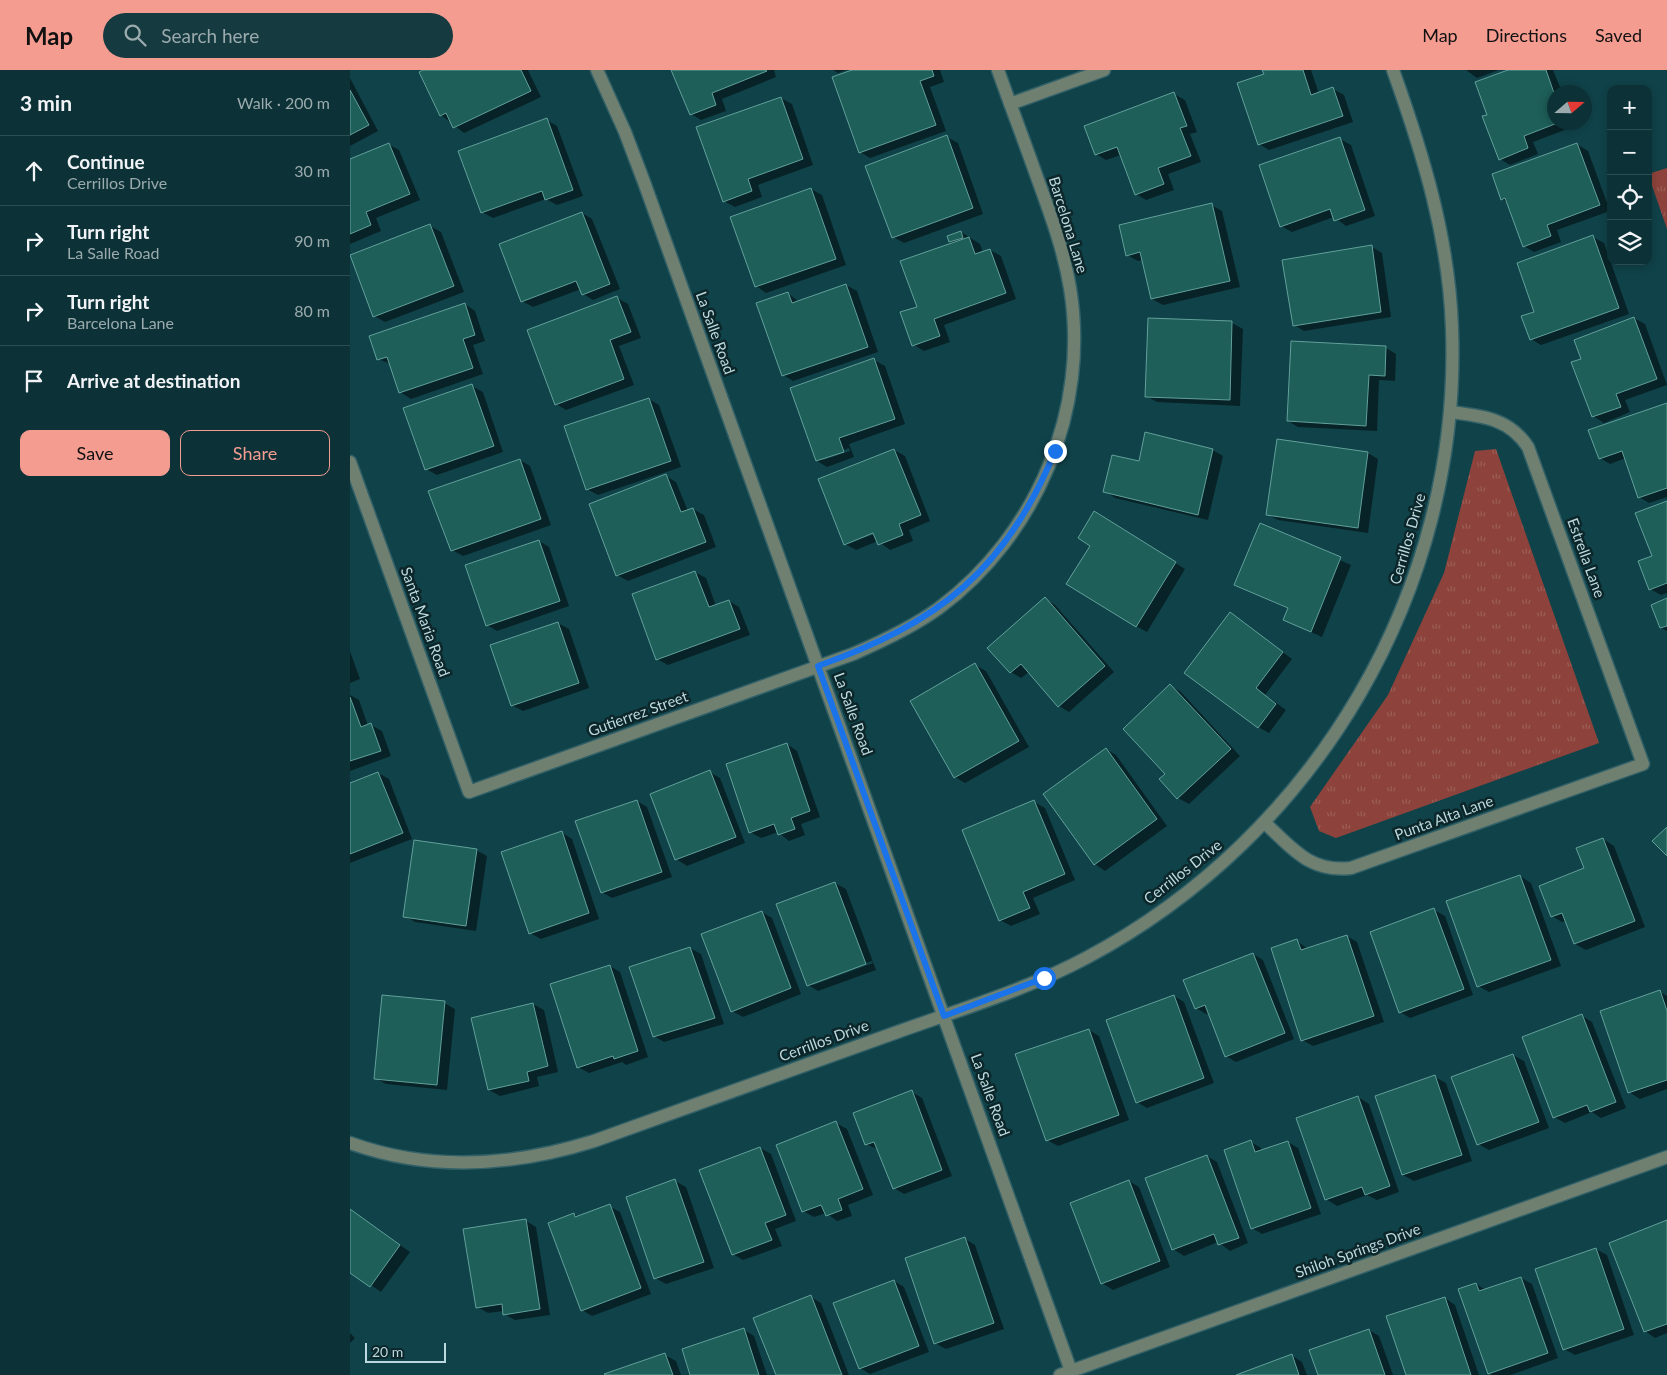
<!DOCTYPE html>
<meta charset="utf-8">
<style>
:root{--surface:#0c3237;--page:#153a3f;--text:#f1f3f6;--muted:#9aaaad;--line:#2c4d52;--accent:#f59c91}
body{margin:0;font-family:Lato,sans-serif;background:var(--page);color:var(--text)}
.controls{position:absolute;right:15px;top:15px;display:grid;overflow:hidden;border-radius:10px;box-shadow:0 2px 8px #0003}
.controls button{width:45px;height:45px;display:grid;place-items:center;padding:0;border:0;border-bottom:1px solid var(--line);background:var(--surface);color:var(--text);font:25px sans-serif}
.compass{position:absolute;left:1197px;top:15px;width:45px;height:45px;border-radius:50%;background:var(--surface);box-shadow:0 2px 8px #0003;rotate:70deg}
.scale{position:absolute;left:15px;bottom:12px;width:81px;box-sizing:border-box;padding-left:5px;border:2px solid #bbd9de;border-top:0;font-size:14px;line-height:18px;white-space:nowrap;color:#bbd9de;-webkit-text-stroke:4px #0c262a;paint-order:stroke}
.stop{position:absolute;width:15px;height:15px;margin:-11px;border:4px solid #1a73e8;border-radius:50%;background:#fff}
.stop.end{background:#1a73e8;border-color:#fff;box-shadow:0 1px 5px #0008}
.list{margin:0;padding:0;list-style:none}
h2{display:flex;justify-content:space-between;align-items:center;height:65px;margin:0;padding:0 20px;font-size:21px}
h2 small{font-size:16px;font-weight:400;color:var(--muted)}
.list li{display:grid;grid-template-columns:32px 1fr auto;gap:15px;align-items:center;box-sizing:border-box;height:70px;padding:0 20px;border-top:1px solid var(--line)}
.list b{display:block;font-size:19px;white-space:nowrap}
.list p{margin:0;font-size:16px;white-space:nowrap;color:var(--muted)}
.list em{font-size:16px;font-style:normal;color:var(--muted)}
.actions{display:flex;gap:10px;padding:15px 20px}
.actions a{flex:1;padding:11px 0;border:1px solid var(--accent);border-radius:10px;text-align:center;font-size:18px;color:var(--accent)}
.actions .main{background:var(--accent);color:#111}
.icon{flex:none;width:28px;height:28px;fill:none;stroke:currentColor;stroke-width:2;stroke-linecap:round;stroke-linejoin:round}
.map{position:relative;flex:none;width:1317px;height:1305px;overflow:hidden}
header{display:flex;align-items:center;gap:30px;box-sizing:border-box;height:70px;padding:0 25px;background:var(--accent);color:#111}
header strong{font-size:24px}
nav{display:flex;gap:28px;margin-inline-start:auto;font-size:18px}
.search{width:350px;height:45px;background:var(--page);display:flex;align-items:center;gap:12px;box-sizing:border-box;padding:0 18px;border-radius:28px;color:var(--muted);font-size:19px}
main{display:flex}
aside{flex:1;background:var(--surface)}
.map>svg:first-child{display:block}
.grass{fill:url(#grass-tufts)}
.shadow{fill:#0007;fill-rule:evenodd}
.building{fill:#1e5f5a;stroke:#62a09a}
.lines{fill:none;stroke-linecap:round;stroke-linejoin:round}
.minor-casing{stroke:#326067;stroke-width:15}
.minor{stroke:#6f8071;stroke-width:12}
.route{stroke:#1a73e8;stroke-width:6}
.labels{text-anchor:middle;stroke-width:5;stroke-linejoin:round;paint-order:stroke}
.street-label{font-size:15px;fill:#bbd9de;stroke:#0c262a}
</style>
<header>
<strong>Map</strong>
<div class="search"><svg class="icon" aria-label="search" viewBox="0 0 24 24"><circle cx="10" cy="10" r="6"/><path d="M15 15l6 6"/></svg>Search here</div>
<nav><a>Map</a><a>Directions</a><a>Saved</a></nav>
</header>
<main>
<aside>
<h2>3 min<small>Walk · 200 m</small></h2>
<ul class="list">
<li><svg class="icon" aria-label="ahead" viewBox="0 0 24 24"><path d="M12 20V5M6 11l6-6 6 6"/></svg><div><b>Continue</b><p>Cerrillos Drive</p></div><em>30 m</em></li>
<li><svg class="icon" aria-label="right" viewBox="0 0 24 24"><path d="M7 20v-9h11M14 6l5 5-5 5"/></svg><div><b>Turn right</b><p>La Salle Road</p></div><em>90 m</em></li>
<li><svg class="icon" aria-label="right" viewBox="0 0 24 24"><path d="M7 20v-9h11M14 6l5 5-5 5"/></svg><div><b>Turn right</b><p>Barcelona Lane</p></div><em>80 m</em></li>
<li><svg class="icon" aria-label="arrive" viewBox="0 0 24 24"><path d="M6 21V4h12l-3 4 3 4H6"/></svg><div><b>Arrive at destination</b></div></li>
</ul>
<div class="actions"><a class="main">Save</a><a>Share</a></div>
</aside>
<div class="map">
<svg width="1317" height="1305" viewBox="0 0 1317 1305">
<defs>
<pattern id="grass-tufts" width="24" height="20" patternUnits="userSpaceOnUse" patternTransform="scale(1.25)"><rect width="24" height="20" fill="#8d433b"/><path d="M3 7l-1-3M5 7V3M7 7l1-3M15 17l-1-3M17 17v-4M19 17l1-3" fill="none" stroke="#9b5e57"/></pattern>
</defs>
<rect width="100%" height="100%" fill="#104249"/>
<path class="grass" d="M1317 98V159L1298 104Z
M1146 379 1249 673 986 768 969 761 960 737 1038 625 1094 503 1125 381Z"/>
<path class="shadow" d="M76 0H178L191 27 114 63 91 45Z
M323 0H424L426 7 372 29 376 41 351 50 341 44Z
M483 0H496L488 3Z
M505 0H590L594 12 580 17 596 61 520 88 510 82Z
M914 0H961L969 24 983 19 994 25 1003 52 919 80 909 74 915 5Z
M1116 0H1149L1127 8Z
M1162 0H1203L1212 22H1204V52H1223L1225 56 1183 72 1188 84 1160 95 1150 89 1139 45Z
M0 8 28 61 0 76Z
M824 24 835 30 847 62 840 64 851 92 818 104 824 120 796 130 786 124 771 85 756 90 746 84Z
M431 28 442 34 463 95 408 115 412 127 385 137 374 131Z
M197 50 207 56 233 126 207 135 196 129 143 148 132 142Z
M597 67 608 73 633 144 554 173 543 167Z
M990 69 1001 75 1025 146 996 156 984 147 942 162 931 156Z
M38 74 49 80 70 130 26 148 31 161 0 174V90Z
M1227 74 1238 81 1260 141 1207 160 1211 172 1184 182 1174 176 1158 133 1152 129Z
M461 119 472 125 496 195 416 223 406 216Z
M861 135 872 141 890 217 813 235 802 229 793 190 788 191 777 185Z
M232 143 242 149 270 219 243 230 233 224 231 219 183 237 172 231Z
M80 156 91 162 114 222 35 252 24 246Z
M611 162 630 174 633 183 640 180 651 186 666 229 594 255 600 272 574 281 564 275 568 237 604 174 600 172Z
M1243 167 1254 173 1279 244 1191 275 1181 269Z
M1022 177 1032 183 1041 247 954 261 944 255Z
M496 215 507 221 528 282 443 311 433 305 438 223 449 232Z
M267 228 278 234 291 268 269 276 284 315 216 340 206 334Z
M115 234 125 241 135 271 123 275 133 304 61 329 50 322 41 294 28 289Z
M1284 248 1295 254 1317 315 1275 330 1280 342 1254 353 1243 346Z
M799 249 882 253 893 259 890 336 807 332 796 326Z
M1036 278 1046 284 1045 311 1029 310 1027 361 948 357 938 351Z
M524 290 535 296 555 354 499 374 504 387 477 397 467 391ZM499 378 500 381 473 390V388Z
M122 316 133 322 153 382 87 405 76 399Z
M299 329 309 335 331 397 248 425 237 419Z
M1317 334V427L1299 433 1289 427 1276 388 1260 394 1250 388Z
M544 380 555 386 580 451 559 460 563 471 540 480 528 471 506 480 495 474ZM529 459 530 462 500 473V471Z
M863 380 873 386 858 450 765 428 755 421 790 393Z
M1018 383 1028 389 1018 463 928 450 917 444Z
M170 390 180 396 201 455 113 486 102 480Z
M316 406 326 412 338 441 343 439 354 445 366 477 278 511 267 505Z
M1317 433V523L1311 525 1300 519Z
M755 449 835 499 797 562 786 556Z
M910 455 1001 495 972 567 934 550 939 539 886 515Z
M189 471 199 477 219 536 147 561 137 555Z
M345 502 356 508 366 536 379 531 389 537 400 565 318 595 307 589Z
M695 529 705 535 764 602 719 642 709 636 679 602 671 608 661 602Z
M1317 530V561L1311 558Z
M880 543 942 589 915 625 936 640 919 663 908 657Z
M208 553 219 559 239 618 173 641 162 635Z
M0 581 10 609 0 613Z
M625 595 636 601 679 677 615 713 605 707Z
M821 616 831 622 890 686 839 734 828 728 810 709 816 704Z
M0 625 9 630 18 656 21 655 32 661 41 686 0 701Z
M437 674 447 681 470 747 451 754 455 765 439 771 428 762 411 768 400 762Z
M756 679 766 685 817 756 755 801 745 794 694 724Z
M359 702 370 708 395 773 337 796 326 789Z
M28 703 39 709 62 769 0 793V714Z
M287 731 297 737 322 807 262 828 252 822Z
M684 732 695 738 725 810 683 828 690 844 661 856 650 850Z
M211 762 222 769 249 849 191 869 180 863Z
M1253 769 1264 776 1295 857 1236 880 1225 874 1216 851 1212 852 1202 846 1236 799Z
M126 780 137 786 126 861 65 852 55 846Z
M1170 806 1181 813 1211 896 1139 922 1128 916Z
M485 813 496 819 526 900 468 921 458 915ZM522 891 523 893 463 915V912Z
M1084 840 1095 846 1123 925 1060 948 1050 942Z
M412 842 422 848 451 924 393 947 382 941Z
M997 866 1007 872 1034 952 963 976 952 970 947 871 958 879Z
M340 878 351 884 374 954 314 972 304 966Z
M903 884 913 890 944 969 886 992 876 986 859 943 856 944 846 938Z
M260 896 270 902 298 987 276 995 272 992 239 1003 228 997Z
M1310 922 1317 926V1019L1290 1029 1279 1022Z
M824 926 834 932 864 1013 797 1038 787 1032Z
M94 933 105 939 97 1020 36 1014 25 1008Z
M183 934 194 940 208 1002 187 1007 189 1016 150 1026 139 1020Z
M1232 946 1242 952 1276 1038 1251 1048 1242 1042 1215 1053 1204 1047Z
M739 960 749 966 779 1050 708 1076 697 1070Z
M1163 985 1174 991 1199 1058 1139 1080 1128 1074Z
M1085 1007 1096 1013 1122 1091 1064 1111 1053 1105 1026 1026Z
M562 1022 572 1028 602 1106 554 1124 544 1118 529 1080 516 1074Z
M1008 1027 1019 1034 1049 1122 1027 1130 1017 1125 987 1136 976 1129Z
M486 1053 497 1059 523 1125 498 1135 502 1146 487 1151 476 1143 464 1147 453 1141Z
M901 1072 911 1078 912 1081 938 1072 948 1078 971 1144 912 1164 902 1158Z
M410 1078 421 1084 446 1151 425 1159 432 1176 393 1190 383 1184Z
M857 1086 867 1092 898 1173 880 1181 868 1172 834 1186 823 1179Z
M325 1111 336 1117 364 1198 316 1214 305 1208Z
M779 1111 789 1117 820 1197 763 1220 752 1213Z
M259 1136 270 1142 301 1224 242 1246 232 1240 224 1144 229 1147Z
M0 1139 60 1182 31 1222 0 1201Z
M176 1151 186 1157 200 1245 165 1250 154 1244V1241L138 1243 127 1237Z
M1317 1152V1263L1305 1268 1295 1261Z
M615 1169 625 1175 654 1259 596 1279 585 1273Z
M1246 1179 1257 1185 1284 1265 1225 1285 1214 1279Z
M1171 1208 1182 1214 1208 1288 1161 1305H1142L1139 1303 1126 1214 1136 1220Z
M544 1211 554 1217 579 1282 520 1304 510 1298Z
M461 1227 471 1233 499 1305H427Z
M1095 1228 1105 1235 1129 1305H1057Z
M394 1260 404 1266 417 1305H341Z
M1019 1260 1029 1266 1043 1305H969Z
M0 1263 5 1268 0 1273Z
M315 1285 326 1291 331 1305H257Z
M941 1285 952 1292 957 1305H889Z"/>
<path class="building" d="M73 0H171L181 21 103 58 96 43 90 46 69 2Z
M321 0H416L417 1 362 23 366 35 340 45Z
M502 0H582L584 6 570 11 586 55 509 83 482 7Z
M912 0H953L961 25 983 17 993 46 908 75 887 13 914 4Z
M1158 0H1196L1204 23V52H1210L1174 66 1178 78 1149 90 1132 46 1137 45 1125 12Z
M0 20 19 55 0 65Z
M824 22 837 56 830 58 841 86 808 98 814 114 785 125 767 77 745 85 734 56Z
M431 27 453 89 398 109 402 121 373 132 346 57Z
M197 48 223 120 195 130 192 121 131 143 108 81Z
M597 65 623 138 542 168 515 96Z
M990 67 1015 140 984 151 980 139 930 157 909 95Z
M39 73 60 124 16 142 21 155 0 164V89Z
M1227 73 1250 135 1197 155 1201 166 1173 177 1155 128 1151 130 1142 104Z
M461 118 486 189 405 217 380 147Z
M862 133 880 211 801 229 790 182 776 186 769 155Z
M232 142 260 214 232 225 226 211 171 232 149 174Z
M80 154 104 216 23 247 0 185Z
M611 161 613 168 599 172 597 166Z
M1243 165 1269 238 1180 270 1171 246 1184 242 1167 193Z
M619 167 625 184 640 179 656 223 584 249 590 266 562 276 550 242 567 237 550 191Z
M1022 175 1031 242 943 256 932 190Z
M496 214 518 277 432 306 406 233 438 222 442 233Z
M267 226 281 262 260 270 274 309 205 335 177 260Z
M115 233 125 265 113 269 123 298 49 323 37 287 27 290 19 266Z
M1284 247 1307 309 1266 324 1271 337 1242 347 1221 292 1231 289 1224 270Z
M798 248 882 251 880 330 795 327Z
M941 271 1036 276 1035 306 1019 305 1016 356 937 351Z
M524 288 545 349 489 368 494 382 466 391 440 318Z
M122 314 144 376 75 400 53 338Z
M299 328 321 391 236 420 214 356Z
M1317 333V418L1288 428 1272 381 1249 389 1238 360Z
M795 362 863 379 848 445 753 422 762 385 789 391Z
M927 369 1018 382 1008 458 916 445Z
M544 379 571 445 549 454 553 465 528 475 523 463 494 475 468 409Z
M170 389 191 449 101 481 78 421Z
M316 404 331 442 343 438 356 472 266 506 239 434Z
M1317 431V513L1299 520 1288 491 1302 486 1285 443Z
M744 441 826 492 786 557 716 514 740 476 728 468Z
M910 453 991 487 961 562 933 550 938 538 884 515Z
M189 470 210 531 136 556 115 495Z
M345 501 359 537 379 530 390 559 306 590 282 524Z
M695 527 755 596 708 637 671 594 660 603 637 578Z
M1317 528V556L1310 558 1301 535Z
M880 542 933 582 906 618 926 634 908 658 834 603Z
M208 552 229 613 161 636 140 575Z
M625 593 669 671 604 708 560 631Z
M820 614 881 679 827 729 809 709 815 704 773 659Z
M0 627 11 657 21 653 31 681 0 691Z
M437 673 460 741 441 748 445 759 428 765 424 754 399 763 376 694Z
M756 678 807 749 744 795 693 724Z
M360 700 386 767 325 790 300 724Z
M28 702 53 763 0 784V713Z
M287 730 312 802 251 823 225 751Z
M684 730 715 804 673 822 680 838 649 851 612 760Z
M1317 757V786L1302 771Z
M212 761 239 843 179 864 151 782Z
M1253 768 1285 851 1224 874 1212 843 1201 847 1189 816 1234 798 1226 778Z
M64 770 127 779 116 856 53 847Z
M1170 805 1201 890 1127 917 1096 831Z
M485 812 516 894 457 916 426 834Z
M1084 838 1114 919 1049 943 1020 862Z
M412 841 441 918 381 942 351 864Z
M997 865 1024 946 951 971 921 878 947 869 951 880Z
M340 877 365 948 303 967 279 897Z
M903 883 935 963 875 987 855 935 845 939 833 910Z
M260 895 288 981 264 989 263 986 227 998 200 914Z
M1310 920 1317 941V1010L1278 1023 1250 941Z
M32 925 95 931 87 1015 24 1009Z
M824 925 854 1008 786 1033 756 950Z
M183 933 198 996 177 1002 179 1011 138 1020 121 948Z
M1232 944 1266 1032 1240 1042 1237 1035 1203 1048 1172 967Z
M739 959 769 1045 696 1071 665 984Z
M1163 984 1189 1052 1127 1075 1101 1007Z
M1085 1005 1112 1085 1052 1105 1025 1026Z
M562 1020 592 1100 543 1119 524 1072 515 1075 503 1043Z
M1008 1026 1040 1116 1015 1125 1012 1117 975 1130 946 1048Z
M486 1051 513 1119 488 1129 492 1140 476 1146 471 1135 452 1142 426 1075Z
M901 1070 905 1082 938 1071 961 1138 901 1159 874 1080Z
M410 1077 436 1145 415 1153 422 1170 382 1185 349 1100Z
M857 1085 889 1168 868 1175 864 1164 822 1180 795 1108Z
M325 1109 354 1192 304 1209 276 1127Z
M779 1110 810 1191 751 1214 720 1133Z
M260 1134 291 1218 231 1241 198 1153 224 1143 225 1147Z
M0 1139 50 1175 20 1217 0 1203Z
M176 1149 190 1239 153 1245 152 1234 126 1238 113 1159Z
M1317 1150V1254L1294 1262 1259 1173Z
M615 1167 644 1253 584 1274 555 1188Z
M1246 1178 1274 1259 1213 1280 1185 1199Z
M1171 1207 1198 1283 1138 1304 1108 1219 1126 1213 1129 1221Z
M544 1210 569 1276 509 1299 483 1233Z
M461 1225 492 1305H426L403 1248Z
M1095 1227 1121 1305H1056L1036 1246Z
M394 1258 409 1305H340L332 1279Z
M1019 1259 1035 1305H968L959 1280Z
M315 1283 323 1305H255L254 1304Z
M942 1284 949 1305H886Z"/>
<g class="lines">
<g class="minor-casing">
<path id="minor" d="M247 0 275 62 294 112 721 1301
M660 34 754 0
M0 392 119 722 503 584C533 571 563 557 589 538 687 465 740 339 720 218 714 181 701 146 688 110 675 73 661 37 648 0
M915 753C942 778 960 803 1001 798L1293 694 1178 377C1159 348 1132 346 1100 342
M0 1073C80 1102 164 1096 244 1071 343 1036 441 1000 539 965 605 941 674 921 736 888 966 766 1112 519 1102 258 1099 168 1073 84 1043 0
M710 1305 1317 1087"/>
</g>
<use href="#minor" class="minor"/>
</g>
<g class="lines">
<path class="route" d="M694 908 594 946 468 596C588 553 656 501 705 381"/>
</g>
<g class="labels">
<g class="street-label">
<text transform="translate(718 155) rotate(73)" y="5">Barcelona Lane</text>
<text transform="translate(365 263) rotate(70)" y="5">La Salle Road</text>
<text transform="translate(1058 469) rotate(-74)" y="5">Cerrillos Drive</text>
<text transform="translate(1236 488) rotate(70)" y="5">Estrella Lane</text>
<text transform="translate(75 552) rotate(70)" y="5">Santa Maria Road</text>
<text transform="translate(288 644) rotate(-20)" y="5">Gutierrez Street</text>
<text transform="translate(503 644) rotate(70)" y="5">La Salle Road</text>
<text transform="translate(1094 748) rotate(-20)" y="5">Punta Alta Lane</text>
<text transform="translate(833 802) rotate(-38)" y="5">Cerrillos Drive</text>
<text transform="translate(474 971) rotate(-20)" y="5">Cerrillos Drive</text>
<text transform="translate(640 1025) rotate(70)" y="5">La Salle Road</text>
<text transform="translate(1008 1181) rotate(-20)" y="5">Shiloh Springs Drive</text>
</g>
</g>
</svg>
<div class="controls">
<button>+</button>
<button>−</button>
<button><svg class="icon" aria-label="locate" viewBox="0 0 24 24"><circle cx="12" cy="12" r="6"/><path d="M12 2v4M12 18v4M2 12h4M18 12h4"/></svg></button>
<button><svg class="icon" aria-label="layers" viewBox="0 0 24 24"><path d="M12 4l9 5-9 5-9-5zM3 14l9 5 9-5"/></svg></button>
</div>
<svg class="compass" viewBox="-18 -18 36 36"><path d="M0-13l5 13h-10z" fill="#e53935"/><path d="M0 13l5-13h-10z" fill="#9aaaad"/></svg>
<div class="scale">20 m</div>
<div class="stop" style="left:694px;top:908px"></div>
<div class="stop end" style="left:705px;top:381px"></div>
</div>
</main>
